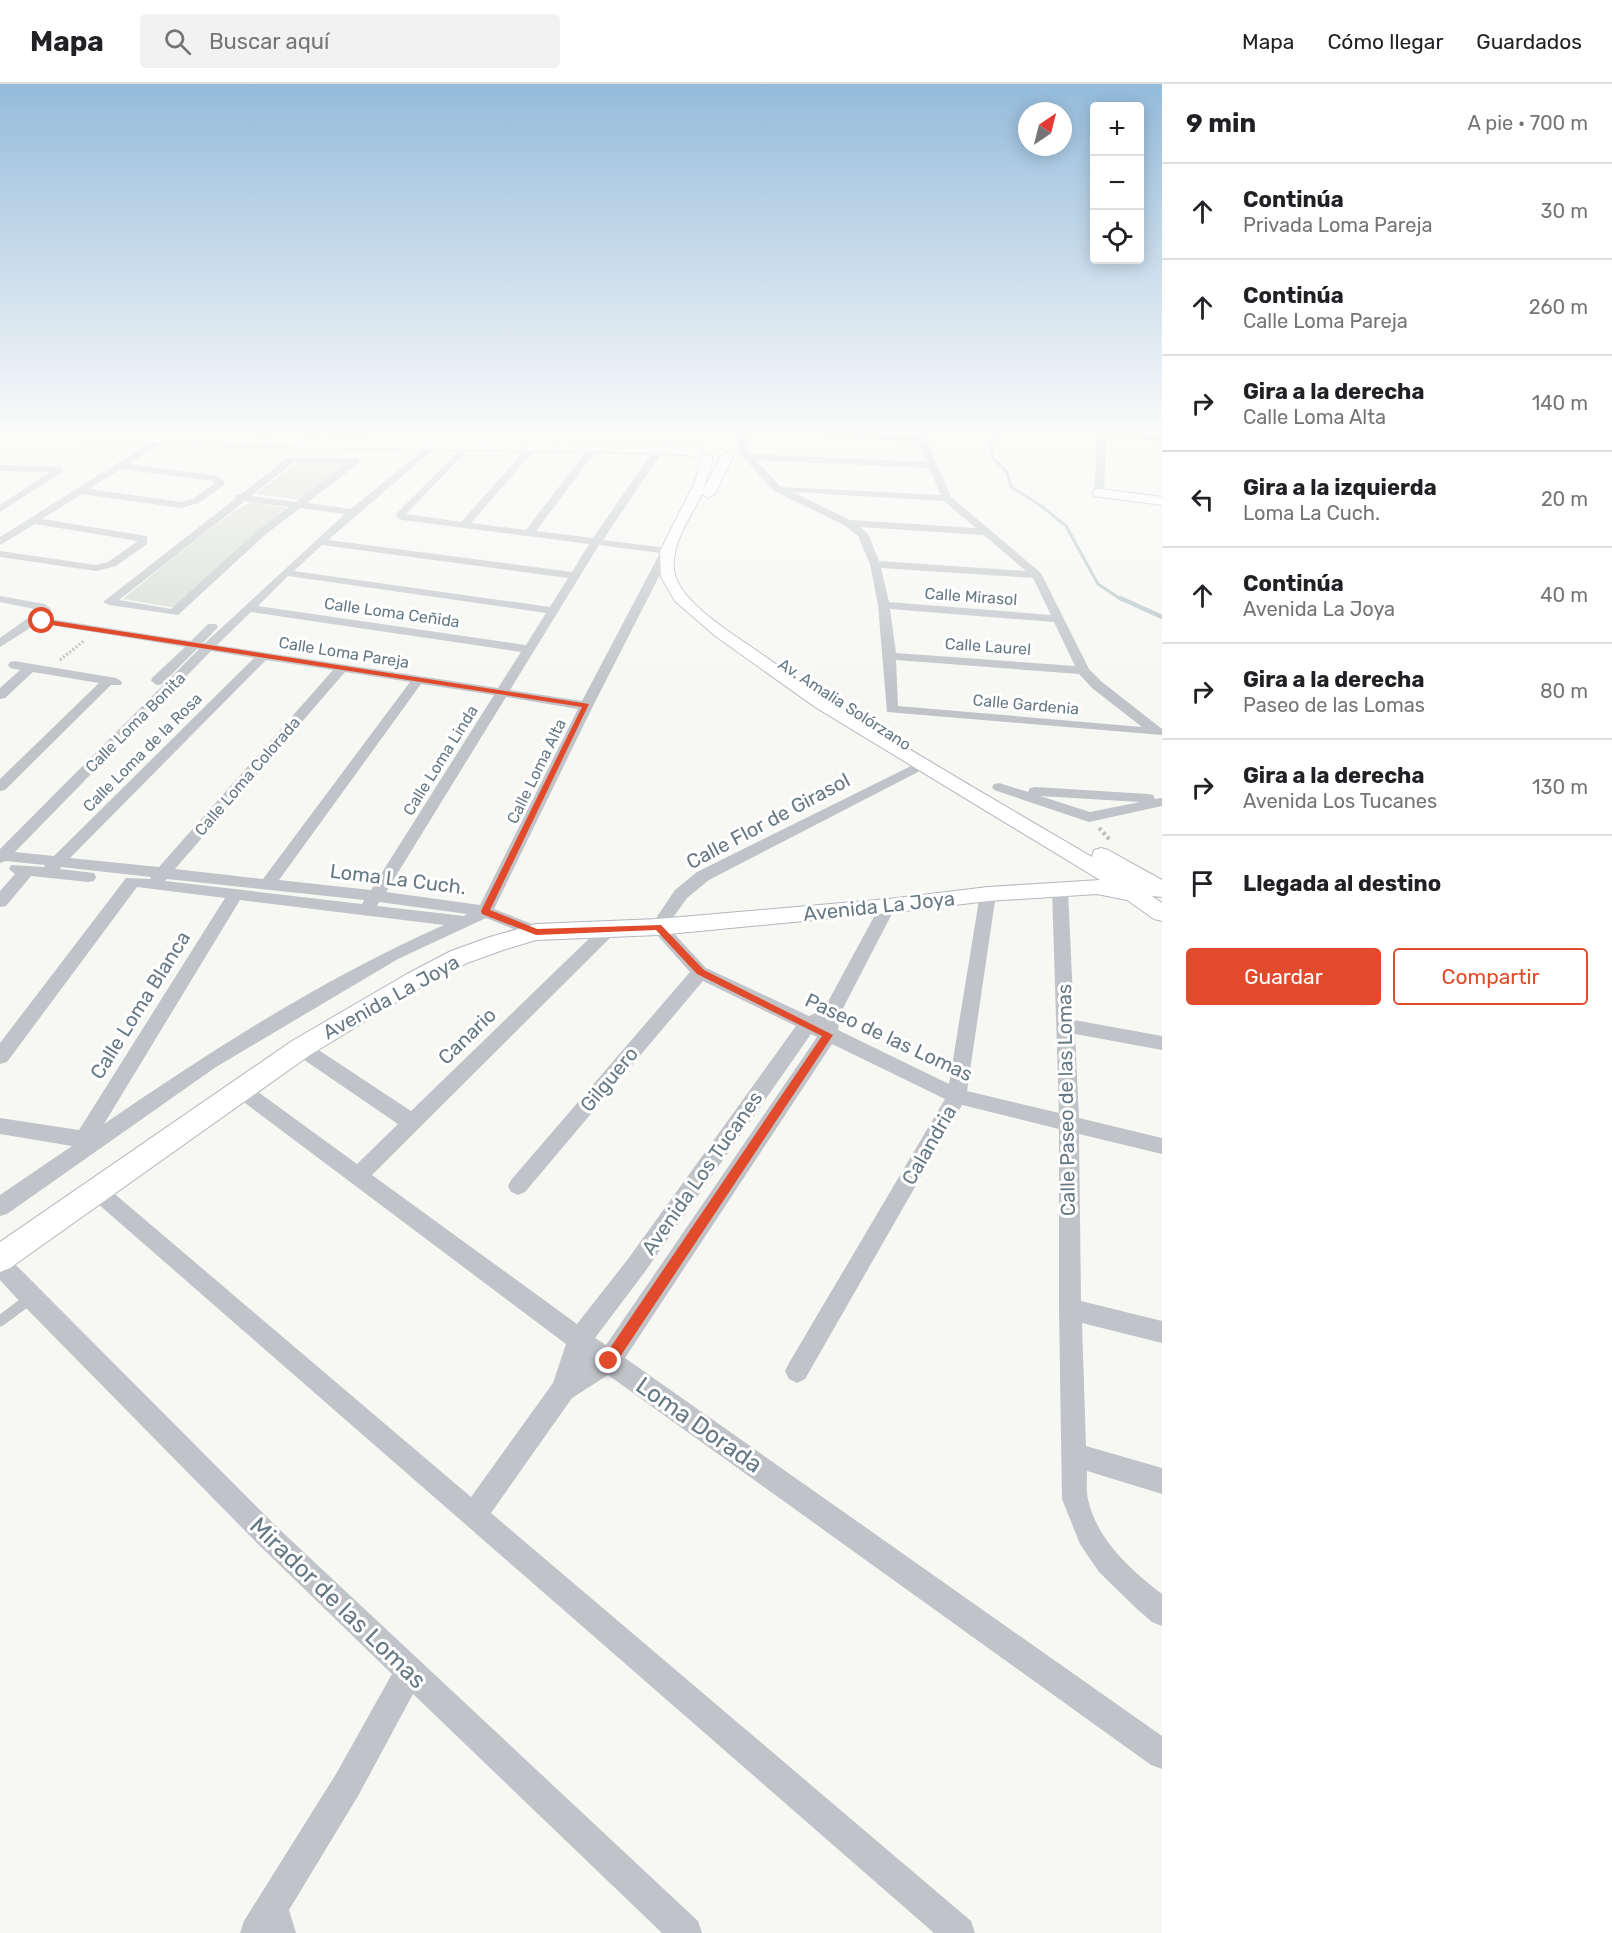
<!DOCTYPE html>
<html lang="es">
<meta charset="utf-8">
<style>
:root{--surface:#fff;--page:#f2f2f2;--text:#202124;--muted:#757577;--line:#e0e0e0;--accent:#e14a2a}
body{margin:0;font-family:Rubik,sans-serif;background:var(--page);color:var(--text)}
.controls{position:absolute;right:18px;top:18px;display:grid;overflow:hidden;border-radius:6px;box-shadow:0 3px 15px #0003}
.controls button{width:54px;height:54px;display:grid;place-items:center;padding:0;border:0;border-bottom:2px solid var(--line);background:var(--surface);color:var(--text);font:30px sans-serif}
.compass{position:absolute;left:1018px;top:18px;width:54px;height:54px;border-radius:50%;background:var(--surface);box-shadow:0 3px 15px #0003;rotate:35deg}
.stop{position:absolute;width:18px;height:18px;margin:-14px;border:4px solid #e14a2a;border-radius:50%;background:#fff}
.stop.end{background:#e14a2a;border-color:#fff;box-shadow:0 2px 6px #0008}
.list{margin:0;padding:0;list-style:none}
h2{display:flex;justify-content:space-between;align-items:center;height:78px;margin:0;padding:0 24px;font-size:26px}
h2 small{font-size:20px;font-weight:400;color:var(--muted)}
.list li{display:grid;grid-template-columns:39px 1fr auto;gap:18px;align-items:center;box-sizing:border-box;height:96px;padding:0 24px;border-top:2px solid var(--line)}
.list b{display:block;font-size:22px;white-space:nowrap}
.list p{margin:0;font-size:20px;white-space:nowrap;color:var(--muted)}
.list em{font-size:20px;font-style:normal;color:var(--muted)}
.actions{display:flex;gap:12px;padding:18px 24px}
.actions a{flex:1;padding:14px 0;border:2px solid var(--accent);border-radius:6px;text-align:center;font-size:21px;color:var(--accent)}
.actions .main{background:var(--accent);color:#fff}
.icon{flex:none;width:33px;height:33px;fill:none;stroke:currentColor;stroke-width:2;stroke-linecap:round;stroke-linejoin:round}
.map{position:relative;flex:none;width:1162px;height:1849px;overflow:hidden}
header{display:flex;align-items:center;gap:36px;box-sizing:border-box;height:84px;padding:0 30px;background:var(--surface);border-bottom:2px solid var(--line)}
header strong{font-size:28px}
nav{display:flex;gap:33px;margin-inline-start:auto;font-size:21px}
.search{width:420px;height:54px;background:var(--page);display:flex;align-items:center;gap:15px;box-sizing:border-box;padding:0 21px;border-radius:6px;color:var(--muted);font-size:22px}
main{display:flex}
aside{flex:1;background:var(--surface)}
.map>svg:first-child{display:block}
.green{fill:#d7dcd3}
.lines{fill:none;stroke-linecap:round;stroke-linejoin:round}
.stream-far1{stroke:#b7c5c8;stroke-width:3}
.stream{stroke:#b7c5c8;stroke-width:4.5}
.secondary-casing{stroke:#b2b8bc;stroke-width:2}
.path-far1{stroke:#babdbf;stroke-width:3;stroke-dasharray:2 2;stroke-linecap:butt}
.path{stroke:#babdbf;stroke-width:4;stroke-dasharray:3 3;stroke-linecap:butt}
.lane{stroke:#c0c4c8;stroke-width:11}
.street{fill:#c0c4c8;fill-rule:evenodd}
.secondary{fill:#fff;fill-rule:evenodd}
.route{fill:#e14a2a}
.labels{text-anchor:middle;stroke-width:6;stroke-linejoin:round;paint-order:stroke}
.far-street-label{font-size:16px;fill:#667985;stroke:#fff}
.street-label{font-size:20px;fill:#667985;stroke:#fff}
.near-street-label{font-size:24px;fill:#667985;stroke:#fff}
</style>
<header>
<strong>Mapa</strong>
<div class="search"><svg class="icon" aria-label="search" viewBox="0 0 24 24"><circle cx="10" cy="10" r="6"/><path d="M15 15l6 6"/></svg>Buscar aquí</div>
<nav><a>Mapa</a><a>Cómo llegar</a><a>Guardados</a></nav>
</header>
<main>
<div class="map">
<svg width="1162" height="1849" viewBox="0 0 1162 1849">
<rect width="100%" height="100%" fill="#f7f7f4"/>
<path class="green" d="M300 376 349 378 300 416 256 410Z
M253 418 286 424 285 426 256 448 176 524 123 515C142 500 238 419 253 418Z"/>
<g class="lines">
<path class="stream-far1" d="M1000 349 989 360 993 374 1007 388 1011 403 1040 421 1066 442 1098 500 1122 516"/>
<path class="stream" d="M1120 514 1162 533"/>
<g class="secondary-casing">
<path id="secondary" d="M17 349H115L230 354 659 361 697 364 703 368 697 372 659 369 230 362 23 353Z
M727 368 733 372 715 410 708 414 702 410C690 434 666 467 676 494 687 523 735 551 760 569 867 643 980 707 1092 773L1094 766 1101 764 1108 766 1162 796V813L1152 812 1162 819V837L1154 835 1127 816 1097 810 988 817 888 829 658 851 536 856 506 865 467 879 423 902 310 971 10 1184 0 1188V1158L292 957 407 890 451 867 490 853 536 840 658 835 888 815 988 803 1100 796 815 623 714 551 675 517 661 493 660 467 695 398 701 374 707 370 713 374 703 406 721 372Z
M1099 405 1162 413V421L1094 412 1093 409 1094 406Z"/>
</g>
<path class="path-far1" d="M60 576 85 556"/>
<path class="path" d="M1099 744 1110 756"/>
<path class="lane" d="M0 1237 31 1214"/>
<path class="street" d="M738 349H746L748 367 750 370 926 378 918 358 820 352 816 349 916 353V349H924L951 413 1041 489 1089 585 1102 598 1162 645V651L887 628 878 521 870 480 858 452 844 441 774 407 738 368ZM756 376 929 384 941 411 781 403ZM792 408 944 417 976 444 850 436ZM860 443 984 451 1026 487 879 477 868 450ZM881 484 1033 494 1051 531 889 518ZM890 525 1054 538 1075 582 896 569ZM896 576 1079 590 1092 604 1142 643 898 622Z
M1098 349H1106L1104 409 1099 412 1094 409Z
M1110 349 1162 352V358L1114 352Z
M161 352 165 355 164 357 128 380 217 392 224 397V401L199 419 181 424 82 410 42 435 147 452V460L116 482 96 487 0 473V467L96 481 108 478 138 457 35 440 0 461V453ZM121 385 214 397 215 399 193 415 181 418 89 405Z
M433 358 436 359V363L328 456 572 488 589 460 402 436 398 435 396 430 461 365 464 366V370L406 430 461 438 526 365 529 364 534 367 532 369 471 439 526 446 591 361 594 360 599 363 536 447 593 454 656 363 664 365 603 456 667 464 672 467 593 622 494 825 542 844 544 848 542 852 536 854 486 834 398 875 216 983 7 1130 0 1132V1111L72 1062 0 1050V1034L79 1046 225 814 137 803 7 978 0 980V959L126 794 150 795 151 793 61 783 60 785 94 789 96 793 94 797 88 798 31 792 6 822 0 823V807L15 790 9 785 11 781 44 783 45 781 6 777 0 779V765L199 565H197L162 600 157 601 151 597 152 594 185 563 38 539 0 563V554L39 526 0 518V512L45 520 51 525V529L45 534 191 557 208 540H216L218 543 203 559H205L345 430 300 424 265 451 178 531 109 521 103 518 235 415 236 411 241 410 289 373 359 375V379L307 419 351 425ZM294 378 347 379 296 418 251 412ZM245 417 289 423 257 447 171 525 119 516ZM322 461 568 494 550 523 294 487ZM599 461 660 469 582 617 510 606ZM288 492 546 529 526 561 258 522ZM251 528 521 568 498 604 217 561ZM211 567 254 574 54 772 15 768ZM266 576 333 586 159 783 70 774ZM345 588 410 598 263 795 175 785ZM421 600 494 611 371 806 279 796ZM506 613 578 625 480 821 386 808ZM167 795 364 816 362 820 165 797ZM240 816 444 841C324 894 212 966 104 1040ZM379 818 467 830 464 832 377 822Z
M0 381 60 383 65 386 0 428V421L50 388 0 387Z
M14 577 116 594 122 598 121 601H111L5 706 0 707V695L99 599 33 588 5 614 0 615V604L20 586 10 584 8 581 10 578Z
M913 681 920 685 918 688 709 796 687 814 667 842 706 884 809 932 824 925 882 818H894L896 822 840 930 838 946 949 1000 980 810 982 806H994L996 810 967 1007 1059 1029 1052 806 1054 802H1066L1068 806 1074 936 1162 952V966L1075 950 1079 1034 1162 1054V1070L1079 1050 1081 1217 1162 1237V1259L1082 1239 1086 1362 1162 1384V1410L1087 1387C1087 1396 1086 1407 1088 1415 1096 1455 1132 1487 1162 1510V1542L1152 1538 1137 1525 1099 1488 1080 1460 1062 1415 1059 1225V1045L962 1021 805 1295 797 1299 789 1295 785 1287 789 1279 945 1015 832 960 625 1274 1162 1652V1685L1151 1681 608 1291 572 1314 491 1429 971 1837 975 1849H934L89 1112 86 1106 89 1100 96 1097 103 1100 471 1413 553 1299 566 1260 233 1010 230 1005 233 1000 240 997 247 1000 357 1080 398 1040 294 969 292 964 294 959 301 957 308 959 411 1027 601 843H613L615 847 613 851 372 1091 577 1240 628 1175 796 942 703 897 525 1108 518 1111 511 1108 508 1102 511 1096 690 888 650 843 675 806 697 788ZM811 950 817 953 813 959 606 1261 595 1254 644 1189Z
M999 699 1028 708 1030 704 1035 703 1148 710 1153 711 1155 715 1162 714V722L1089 738 994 706 992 703 994 700ZM1040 712 1140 718 1090 728Z
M0 1170 8 1173 279 1445 698 1837 702 1849H662L413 1610 358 1712 289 1826 296 1849H240L244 1837 336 1690 392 1590 261 1463 23 1221 0 1196Z"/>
<use href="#secondary" class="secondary"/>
</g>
<linearGradient id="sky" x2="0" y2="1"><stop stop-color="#94bbdb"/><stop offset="0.57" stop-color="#fbfbfa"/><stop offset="1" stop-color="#fbfbfa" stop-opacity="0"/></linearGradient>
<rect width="1162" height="608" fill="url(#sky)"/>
<path class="route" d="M42 535 589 620 490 826 537 845 661 841 704 886 833 951 614 1282 609 1284 604 1282 603 1277 604 1273 822 952 697 890 656 846 536 851 482 830 481 827 582 623 39 539Z"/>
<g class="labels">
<g class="far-street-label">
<text transform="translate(971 512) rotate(4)" y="6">Calle Mirasol</text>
<text transform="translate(392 528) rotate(8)" y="6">Calle Loma Ceñida</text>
<text transform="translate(988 562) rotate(4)" y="6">Calle Laurel</text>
<text transform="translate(344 568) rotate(9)" y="6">Calle Loma Pareja</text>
<text transform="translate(845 620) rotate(33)" y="6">Av. Amalia Solórzano</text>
<text transform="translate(1026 620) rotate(5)" y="6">Calle Gardenia</text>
<text transform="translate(135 638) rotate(-45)" y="6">Calle Loma Bonita</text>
<text transform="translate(142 668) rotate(-45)" y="6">Calle Loma de la Rosa</text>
<text transform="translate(440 676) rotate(-58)" y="6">Calle Loma Linda</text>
<text transform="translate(536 687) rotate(-64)" y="6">Calle Loma Alta</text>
<text transform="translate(247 692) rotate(-49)" y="6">Calle Loma Colorada</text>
</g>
<g class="street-label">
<text transform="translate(768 737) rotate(-28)" y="7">Calle Flor de Girasol</text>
<text transform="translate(398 795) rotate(7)" y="7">Loma La Cuch.</text>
<text transform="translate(879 822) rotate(-6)" y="7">Avenida La Joya</text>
<text transform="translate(391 913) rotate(-29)" y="7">Avenida La Joya</text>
<text transform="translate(140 921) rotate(-58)" y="7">Calle Loma Blanca</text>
<text transform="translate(467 952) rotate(-44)" y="7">Canario</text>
<text transform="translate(889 953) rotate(25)" y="7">Paseo de las Lomas</text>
<text transform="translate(609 995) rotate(-50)" y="7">Gilguero</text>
<text transform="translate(1066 1016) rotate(-91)" y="7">Calle Paseo de las Lomas</text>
<text transform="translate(929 1061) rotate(-60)" y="7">Calandria</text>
<text transform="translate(702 1089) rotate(-55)" y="7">Avenida Los Tucanes</text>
</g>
<g class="near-street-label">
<text transform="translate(699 1341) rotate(35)" y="8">Loma Dorada</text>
<text transform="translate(338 1519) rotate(44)" y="8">Mirador de las Lomas</text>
</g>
</g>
</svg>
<div class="controls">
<button>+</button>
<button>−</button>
<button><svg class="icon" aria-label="locate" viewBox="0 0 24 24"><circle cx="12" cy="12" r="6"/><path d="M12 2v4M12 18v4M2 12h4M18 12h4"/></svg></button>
</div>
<svg class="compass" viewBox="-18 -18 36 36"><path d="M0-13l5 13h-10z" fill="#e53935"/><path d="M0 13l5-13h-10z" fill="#757577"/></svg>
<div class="stop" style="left:42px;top:537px"></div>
<div class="stop end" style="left:609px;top:1277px"></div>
</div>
<aside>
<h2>9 min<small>A pie · 700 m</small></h2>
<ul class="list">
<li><svg class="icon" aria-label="ahead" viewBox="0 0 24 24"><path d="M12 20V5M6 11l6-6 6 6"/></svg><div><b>Continúa</b><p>Privada Loma Pareja</p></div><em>30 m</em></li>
<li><svg class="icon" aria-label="ahead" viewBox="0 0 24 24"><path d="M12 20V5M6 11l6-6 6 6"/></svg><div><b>Continúa</b><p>Calle Loma Pareja</p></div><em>260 m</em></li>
<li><svg class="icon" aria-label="right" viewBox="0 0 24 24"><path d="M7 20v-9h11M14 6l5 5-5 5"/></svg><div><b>Gira a la derecha</b><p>Calle Loma Alta</p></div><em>140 m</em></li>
<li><svg class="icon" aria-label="left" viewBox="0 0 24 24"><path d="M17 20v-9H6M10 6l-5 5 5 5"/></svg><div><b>Gira a la izquierda</b><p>Loma La Cuch.</p></div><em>20 m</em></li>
<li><svg class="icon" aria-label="ahead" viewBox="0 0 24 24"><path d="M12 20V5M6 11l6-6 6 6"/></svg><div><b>Continúa</b><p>Avenida La Joya</p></div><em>40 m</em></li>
<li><svg class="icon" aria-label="right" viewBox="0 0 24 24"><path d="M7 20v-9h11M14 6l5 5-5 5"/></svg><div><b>Gira a la derecha</b><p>Paseo de las Lomas</p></div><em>80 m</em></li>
<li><svg class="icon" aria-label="right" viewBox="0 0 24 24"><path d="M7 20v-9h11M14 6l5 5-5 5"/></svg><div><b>Gira a la derecha</b><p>Avenida Los Tucanes</p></div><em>130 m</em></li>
<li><svg class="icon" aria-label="arrive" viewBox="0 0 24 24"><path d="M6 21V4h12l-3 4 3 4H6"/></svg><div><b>Llegada al destino</b></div></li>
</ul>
<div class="actions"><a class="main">Guardar</a><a>Compartir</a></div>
</aside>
</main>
